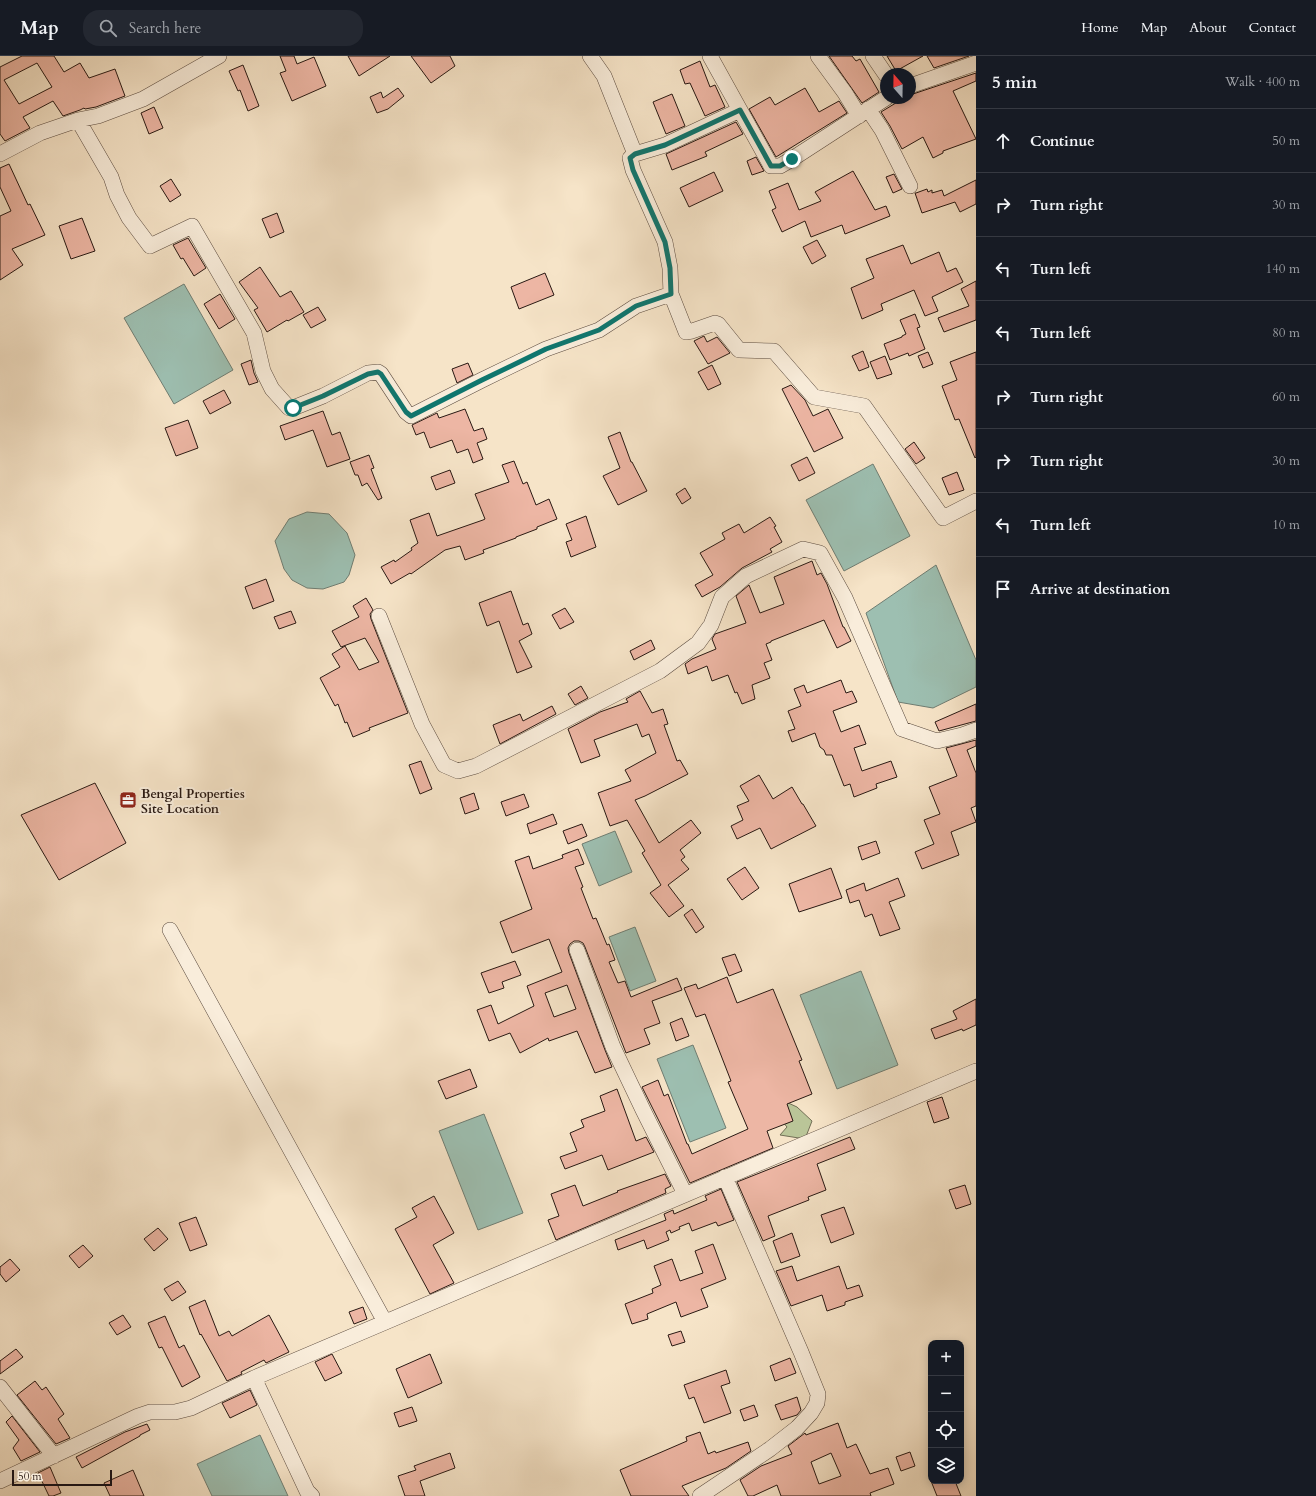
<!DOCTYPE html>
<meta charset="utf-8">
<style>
:root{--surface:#171b24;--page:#242831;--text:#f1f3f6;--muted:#9ea1a6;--line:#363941}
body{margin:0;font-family:Cardo,serif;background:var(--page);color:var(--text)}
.controls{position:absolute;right:12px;bottom:12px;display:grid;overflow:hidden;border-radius:8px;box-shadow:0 2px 10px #0003}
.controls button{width:36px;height:36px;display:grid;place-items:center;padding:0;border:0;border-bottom:1px solid var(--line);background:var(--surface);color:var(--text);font:20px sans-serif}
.compass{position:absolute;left:880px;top:12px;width:36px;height:36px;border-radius:50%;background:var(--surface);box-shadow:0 2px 10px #0003;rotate:340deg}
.scale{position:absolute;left:12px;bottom:10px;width:100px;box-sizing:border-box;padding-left:4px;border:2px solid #291913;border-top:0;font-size:11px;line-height:14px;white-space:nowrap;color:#291913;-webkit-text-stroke:3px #f9eddb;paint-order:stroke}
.stop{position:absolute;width:12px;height:12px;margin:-9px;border:3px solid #0f766e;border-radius:50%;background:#fff}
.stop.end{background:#0f766e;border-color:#fff;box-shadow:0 1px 4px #0008}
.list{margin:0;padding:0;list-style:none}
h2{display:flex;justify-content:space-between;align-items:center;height:52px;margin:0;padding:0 16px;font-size:17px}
h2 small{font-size:13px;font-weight:400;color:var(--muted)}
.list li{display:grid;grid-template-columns:26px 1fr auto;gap:12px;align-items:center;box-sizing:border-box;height:64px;padding:0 16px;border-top:1px solid var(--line)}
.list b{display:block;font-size:15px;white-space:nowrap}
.list em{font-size:13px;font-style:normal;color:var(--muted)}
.icon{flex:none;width:22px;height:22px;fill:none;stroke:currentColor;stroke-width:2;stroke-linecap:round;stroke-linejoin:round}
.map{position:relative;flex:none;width:976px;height:1440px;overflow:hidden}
header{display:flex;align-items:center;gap:24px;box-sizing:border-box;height:56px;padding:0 20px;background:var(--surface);border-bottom:1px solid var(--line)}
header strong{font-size:19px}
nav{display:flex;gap:22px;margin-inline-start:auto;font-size:14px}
.search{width:280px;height:36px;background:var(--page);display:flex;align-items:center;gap:10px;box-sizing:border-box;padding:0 14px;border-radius:16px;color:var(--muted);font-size:15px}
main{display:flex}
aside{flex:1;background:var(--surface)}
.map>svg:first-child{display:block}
.green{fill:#bac598;stroke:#726f56}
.water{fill:#9dbfb1;stroke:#6f7d72}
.building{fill:#edb6a4;stroke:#291913;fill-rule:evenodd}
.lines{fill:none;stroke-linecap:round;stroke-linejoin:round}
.minor-casing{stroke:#5c4c40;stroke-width:16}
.minor{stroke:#f9eddb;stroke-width:15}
.route{stroke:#0f766e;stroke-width:5}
.labels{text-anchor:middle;stroke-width:4;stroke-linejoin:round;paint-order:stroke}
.poi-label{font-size:13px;font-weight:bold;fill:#291913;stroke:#f9eddb;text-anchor:start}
</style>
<header>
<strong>Map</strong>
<div class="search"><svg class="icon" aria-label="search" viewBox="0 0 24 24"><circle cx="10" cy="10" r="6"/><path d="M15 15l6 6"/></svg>Search here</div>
<nav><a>Home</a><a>Map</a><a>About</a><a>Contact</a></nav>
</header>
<main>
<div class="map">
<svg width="976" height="1440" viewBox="0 0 976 1440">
<rect width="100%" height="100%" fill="#f6e4c8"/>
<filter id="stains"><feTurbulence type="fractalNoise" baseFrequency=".005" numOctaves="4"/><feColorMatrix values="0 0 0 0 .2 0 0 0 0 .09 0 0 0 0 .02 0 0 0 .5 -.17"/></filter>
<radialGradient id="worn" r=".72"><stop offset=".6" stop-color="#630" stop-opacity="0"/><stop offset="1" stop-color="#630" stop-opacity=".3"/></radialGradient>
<path class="green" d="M786 1046 797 1051 812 1065 805 1083 780 1079 787 1071 773 1054Z"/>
<path class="water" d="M184 228 233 314 174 348 124 262Z
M873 408 910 480 844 515 806 444Z
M307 456 329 458 347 477 355 499 349 519 344 526 323 533 307 532 292 524 284 513 275 485 289 463Z
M936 509 976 604V631L933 652 898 646 866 557Z
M615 775 632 816 599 830 582 788Z
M635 871 656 925 630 935 609 881Z
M861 915 898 1009 837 1033 800 939Z
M693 989 726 1072 690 1086 657 1003Z
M484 1058 523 1157 478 1174 439 1075Z
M260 1379 288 1440H212L197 1408Z"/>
<path class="building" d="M22 0H54L64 16 80 7 89 22 115 13 125 40 96 51 85 53 84 52 80 54 63 60 53 45 23 61 30 72 5 85 0 78V11ZM37 7 52 31 19 48 4 24Z
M280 0H294L297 8 314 1 326 30 292 45 280 17 286 15Z
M348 0H390L359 20Z
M411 0H450L455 10 431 27Z
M829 0H852L856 5 860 3 879 36 862 47Z
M887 0H923L896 15Z
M927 0H969L934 12Z
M700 5 710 31 715 29 725 51 705 60 690 27 685 28 680 14Z
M243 9 259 50 248 55 240 34 238 35 229 15Z
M976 17V25L953 35 976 83 943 95V97L933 102 923 81 902 93 890 70 881 56 904 42H910V39Z
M398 32 404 40 388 53 377 57 370 41 381 36 383 42Z
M805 32 819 56 839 45 847 57 776 101 749 53 770 41 775 49Z
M672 38 685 70 666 78 653 46Z
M154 51 163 72 149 78 141 57Z
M736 66 743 78 705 96 707 100 672 114 666 98Z
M756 101 764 115 752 119 747 105Z
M9 108 28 149 30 148 45 179 12 193 23 209 0 224V160L11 155 0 131V112Z
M853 115 875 154 886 150 890 160 845 178 842 169 811 181 805 165 782 176 772 154 776 152 769 135 788 127 799 154 821 145 815 136Z
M714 116 723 135 689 151 680 132Z
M894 118 902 133 893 137 886 121Z
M171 123 181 139 170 146 160 130Z
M976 124V148L960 156 955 146 922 157 915 137H916L927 133 928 136 932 134V137L942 134 944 140Z
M277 157 284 176 270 182 262 163Z
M82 162 95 195 71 203 59 170Z
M188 182 206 212 194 220 183 202 181 203 173 189Z
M817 184 826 200 812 208 803 191Z
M903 189 911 208 939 196 947 216 956 212 963 226 932 241 938 255 925 260 914 234 881 248 883 254 862 263 851 232 874 222 866 203Z
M260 211 280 241 291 235 304 256 288 265 287 264 267 276 254 254 258 252 239 226Z
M545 217 554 239 519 253 511 231Z
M976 225V264L944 276 938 262 969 250 961 233Z
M220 238 235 263 219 273 204 248Z
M318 251 326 264 311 272 303 259Z
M915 258 920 271 917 272 925 293 909 300 908 297 890 304 884 288 902 281V280L906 278 900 264Z
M704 280 707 286 717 281 730 297 708 308 694 285Z
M863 295 869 311 859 315 852 300Z
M928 296 933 308 923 312 918 300Z
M976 296V401L975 402 959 363 955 364 942 330 957 324 950 306Z
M885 300 892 318 877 323 870 306Z
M251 304 254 317 258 326 249 329 241 308Z
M468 307 473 319 457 327 452 313Z
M712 309 721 328 708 334 698 316Z
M791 329 805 344 813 360 828 353 843 382 814 396 782 333Z
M224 334 231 347 210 358 203 345Z
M465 353 474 375 483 372 487 383 477 387 483 403 473 407 468 393 457 397 452 384 430 392 424 376 416 379 412 369 437 357 439 362Z
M323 355 332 379 340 376 350 403 327 411 313 374 285 384 280 370Z
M188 364 198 392 176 400 165 372Z
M620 376 631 406H632L647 435 618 449 603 420 620 412 608 381Z
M914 386 925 402 916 408 905 393Z
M369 399 374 412 371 413 382 442 378 444 367 427 362 430 358 419H355L350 406Z
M807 401 815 417 799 425 791 409Z
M514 405 523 428 527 426 536 449 549 443 557 463 537 471V473L516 481V482L483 494 484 497 465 504 460 490 445 494 411 518 410 517 391 528 381 511 394 504 395 506 412 494 411 492 418 487 410 464 429 457 437 480 483 464 485 463 475 438 509 426 502 409Z
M450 414 455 427 436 434 431 421Z
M957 416 964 434 949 439 942 422Z
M685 432 691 442 682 448 676 438Z
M586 460 596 491 571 501 566 486 572 484 566 468Z
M770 461 776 470 774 471 782 486 770 493 772 496 742 512 720 531 702 541 695 529 713 519 700 497 725 483 722 477 739 468 744 477Z
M812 505 817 519 821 517 827 528 843 571H844L851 585 837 592 824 564 771 585V586L766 588 772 604 764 607 770 622 752 629 755 643 742 648 737 636 735 637 728 619 712 625 707 610 688 618 685 608 692 603 716 593 712 583 715 578 746 567 736 540 749 529 760 557 784 548 774 521Z
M266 523 274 545 253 553 245 531Z
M511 535 523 569 528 567 532 578 519 585 532 611 517 617 499 565 487 570 479 547Z
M366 542 373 554 370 558 371 563 408 657 369 672 370 674 353 681 347 666 345 667 338 648 335 650 320 622 340 611 332 598 345 590 359 614 379 606 365 582 341 591 332 575 359 561 353 550Z
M565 552 574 566 560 573 552 559Z
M291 555 296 567 279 573 274 561Z
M651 584 655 593 634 604 630 595Z
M841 624 846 637 852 635 857 646 833 655 841 676 859 669 866 688 854 692 862 715 891 705 897 721 876 728 877 732 854 741 850 728 844 730 832 699H826L824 694 820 691 815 677 792 686 788 675 795 673 788 655 801 650 794 633 804 629 807 637Z
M581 630 588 642 575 649 568 638Z
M640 635 652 657 663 653 668 668 664 669 677 705 680 704 688 718 645 740 635 744 659 787 691 764 701 777 680 794 685 801 681 804 689 813 668 829 684 850 669 861 650 837 661 829 642 797 645 795 627 764 610 770 598 737 631 725 625 714 656 697 649 678 642 681 637 668 594 684 600 700 581 707 568 673 600 656 628 646 626 643Z
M976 648V665L939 675 935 666Z
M552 650 556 658 500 688 493 669 520 658 523 665Z
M976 684V690L967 694 976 717V750L971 752 976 766 951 776 959 799 922 813 915 796 934 788 924 764 940 758 929 731 957 720 946 692Z
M421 705 432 733 420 738 409 709Z
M759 719 773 743 792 731 802 748H803L816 770 771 793 760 772 737 783 731 770 743 764 737 750 749 745 740 730Z
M95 727 126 787 59 824 21 759Z
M474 737 479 753 465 758 460 742Z
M524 738 529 751 506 760 501 746Z
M553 758 557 768 530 778 527 768Z
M582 768 587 780 568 788 563 775Z
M876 785 880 797 862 804 858 791Z
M578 793 584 808 575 811 583 831 581 832 593 863 596 862 607 889 609 888 615 904 609 906 618 927 625 925 631 941 677 922 682 934 652 945 660 967 644 973 650 988 626 997 585 891 583 887 579 885H574L570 888 568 892 569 897 605 994 612 1011 595 1017 577 975 549 985 548 982 520 997 510 977 489 985 477 954 491 949 498 968 534 950 527 930 562 916 549 883 512 897 500 866 532 853 515 805 529 800 533 813 563 802 562 799ZM567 929 576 953 554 961 545 937Z
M745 811 759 832 742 844 727 823Z
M831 812 842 842 799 856 789 828Z
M898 822 905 840 889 846 900 873 880 880 872 858 865 861 859 844 850 847 846 834 864 827 866 835Z
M692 853 704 871 696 877 684 859Z
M735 898 742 915 729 920 722 902Z
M515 905 521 919 502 926 504 932 489 937 481 917Z
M727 921 737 947 773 933 802 1004 799 1005 812 1038 787 1048 793 1065 767 1075 773 1092 690 1127 642 1031 658 1024 664 1040 668 1038 687 1088H688L692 1098 748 1073 728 1026 731 1025 705 958 696 961 684 932 696 928 698 933Z
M976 943V969L963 975 962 973 935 983 931 973 957 963 953 955Z
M682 962 689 980 676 985 670 967Z
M470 1013 477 1031 446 1043 438 1025Z
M617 1033 636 1085 646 1081 654 1096 608 1114 602 1099 565 1113 560 1101 577 1095 570 1077 584 1071 581 1064 605 1055 600 1040Z
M942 1041 949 1062 934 1067 927 1046Z
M850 1081 855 1093 817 1108 826 1134 808 1141 809 1144 768 1160 775 1180 763 1185 737 1126Z
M665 1118 671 1130 665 1133 666 1137 556 1184 548 1164 559 1160 551 1138 575 1129 583 1150 618 1136 617 1135Z
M965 1129 971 1148 956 1153 949 1134Z
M721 1133 734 1164 718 1170 716 1166 692 1175 689 1167 679 1171 680 1173 671 1177 670 1174 666 1176 669 1184 647 1193 644 1184 618 1194 615 1184 666 1164 664 1158 673 1154 674 1158 707 1144 705 1140Z
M434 1140 454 1177 433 1189 454 1227 430 1238 395 1173 417 1161 412 1152Z
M844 1151 854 1178 831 1187 821 1159Z
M196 1161 207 1189 190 1195 179 1167Z
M158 1172 168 1183 154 1195 144 1183Z
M792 1177 800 1200 781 1207 773 1185Z
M713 1188 726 1223 701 1233 708 1251 681 1261 676 1246 647 1258 648 1263 632 1268 625 1248 653 1237 652 1233 661 1229 654 1210 672 1203 680 1225 703 1217 695 1195Z
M83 1189 93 1200 79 1212 69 1200Z
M10 1203 20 1214 6 1226 0 1218V1211Z
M792 1210 797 1225 839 1210 847 1233 859 1229 863 1240 845 1246V1249L827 1255 822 1239 791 1250 776 1215Z
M178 1225 186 1236 172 1245 164 1233Z
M205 1244 219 1280 229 1275 232 1280 269 1259 289 1296 266 1307 264 1304 241 1316 242 1318 227 1325 201 1278 200 1279 189 1251Z
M363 1251 367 1263 354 1268 349 1256Z
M123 1259 131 1271 117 1279 109 1267Z
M165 1260 179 1292 184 1289 200 1321 182 1331 162 1291 159 1292 148 1267Z
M681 1275 685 1286 672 1290 668 1279Z
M16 1293 23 1301 0 1318V1305Z
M332 1298 342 1317 325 1325 315 1306Z
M430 1298 442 1327 408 1342 396 1313Z
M790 1302 796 1317 775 1325 770 1310Z
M726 1314 730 1327 721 1330 731 1357 704 1367 694 1341 689 1343 684 1329Z
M35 1325 42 1334 46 1331 64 1358 58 1363 70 1382 56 1388 17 1339Z
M250 1334 257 1349 230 1362 222 1347Z
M797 1341 801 1354 797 1359 781 1364 775 1349Z
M754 1349 758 1360 744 1365 740 1354Z
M412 1351 417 1365 399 1371 394 1357Z
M12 1360 40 1396 21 1405 13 1392 19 1384 6 1366Z
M838 1367 847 1392 856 1388 870 1418 888 1412 894 1428 870 1437 871 1440H781L777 1429 753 1440H748L740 1424 761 1410 792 1398 788 1390 805 1377 806 1379ZM831 1397 841 1420 819 1428 811 1406Z
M147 1368 150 1374 140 1379V1380L82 1412 76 1401 125 1376Z
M700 1376 708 1398 715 1395 716 1397 748 1386 751 1395 726 1412 682 1430 689 1440H631L620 1414 687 1385 686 1381Z
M910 1396 915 1410 901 1415 896 1401Z
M450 1397 455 1412 420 1425 425 1440H405L398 1420 416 1414 414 1410Z
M50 1411 61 1437 53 1440H49L38 1417Z
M133 1414 144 1440H110L104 1427Z
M931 1425H955L961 1440H937Z"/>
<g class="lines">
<g class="minor-casing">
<path id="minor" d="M590 0 604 20 635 98
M710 0 771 110H780L792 103 886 42
M818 0 845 37 859 60
M873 0 886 19
M910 30 976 7
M868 53 882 74 910 130
M740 54 665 89 635 98 630 102 633 114 665 186 670 212 671 238 686 276 692 275 715 267 718 268 739 294 774 295 814 341 864 350 943 462 976 445
M78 64 111 121 117 139 129 162 150 190 192 170 254 277 263 315 272 333 289 352H293L323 340 368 317 378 316 381 318 406 356 411 360 415 358 482 324 546 293 599 274 636 250 671 238
M0 98 40 77 78 64 98 60 143 43 219 0
M379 560 422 668 444 709 458 715 476 710 660 615 698 587 711 569 722 541 746 520 803 493 820 497 845 542 902 673 937 685 962 679 976 674
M170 874 385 1266
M577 894 613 991 643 1054 685 1138
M254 1322 307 1435 312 1440
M0 1331 54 1400
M0 1425 138 1360 150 1356H175L191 1352 254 1322 976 1015
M700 1440 770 1393 797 1372 811 1357 817 1347 818 1338 801 1296 725 1121"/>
</g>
<use href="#minor" class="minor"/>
</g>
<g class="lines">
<path class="route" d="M293 352 323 340 368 318 378 316 381 318 406 356 411 360 415 358 482 324 546 293 599 274 636 250 671 238 670 212 665 186 633 114 630 102 635 98 665 89 740 54 771 110H780L792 103"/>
</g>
<defs>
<g id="office-square" transform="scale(0.9)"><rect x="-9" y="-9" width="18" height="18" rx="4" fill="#8f2418" stroke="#f9eddb"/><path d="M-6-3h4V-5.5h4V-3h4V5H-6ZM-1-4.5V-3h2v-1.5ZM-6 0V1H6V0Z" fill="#fff"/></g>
</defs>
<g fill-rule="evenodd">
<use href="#office-square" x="128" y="744"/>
</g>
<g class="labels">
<g class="poi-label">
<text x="141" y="742">Bengal Properties<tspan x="141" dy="15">Site Location</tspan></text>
</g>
</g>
<rect width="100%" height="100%" filter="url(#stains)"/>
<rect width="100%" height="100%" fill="url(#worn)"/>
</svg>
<div class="controls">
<button>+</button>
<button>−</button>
<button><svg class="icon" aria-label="locate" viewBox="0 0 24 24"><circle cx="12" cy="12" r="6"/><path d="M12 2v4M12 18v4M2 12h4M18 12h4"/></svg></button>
<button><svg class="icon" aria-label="layers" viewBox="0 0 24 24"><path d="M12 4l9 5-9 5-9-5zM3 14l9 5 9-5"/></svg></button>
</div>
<svg class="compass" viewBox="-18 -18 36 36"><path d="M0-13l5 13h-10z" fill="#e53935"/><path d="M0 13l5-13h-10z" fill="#9ea1a6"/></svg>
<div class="scale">50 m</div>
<div class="stop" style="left:293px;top:352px"></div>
<div class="stop end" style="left:792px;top:103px"></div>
</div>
<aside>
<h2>5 min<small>Walk · 400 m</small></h2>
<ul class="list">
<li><svg class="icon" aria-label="ahead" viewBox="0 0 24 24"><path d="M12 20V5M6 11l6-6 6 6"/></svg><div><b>Continue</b></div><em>50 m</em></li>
<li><svg class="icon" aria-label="right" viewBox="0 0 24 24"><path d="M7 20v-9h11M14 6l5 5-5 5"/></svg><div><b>Turn right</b></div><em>30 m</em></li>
<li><svg class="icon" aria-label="left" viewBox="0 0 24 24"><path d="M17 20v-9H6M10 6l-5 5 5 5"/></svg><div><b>Turn left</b></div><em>140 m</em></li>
<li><svg class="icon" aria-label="left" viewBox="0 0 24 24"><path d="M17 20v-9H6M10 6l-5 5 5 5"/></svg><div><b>Turn left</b></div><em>80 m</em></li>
<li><svg class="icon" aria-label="right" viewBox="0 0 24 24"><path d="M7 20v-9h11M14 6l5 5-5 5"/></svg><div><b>Turn right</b></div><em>60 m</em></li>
<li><svg class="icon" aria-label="right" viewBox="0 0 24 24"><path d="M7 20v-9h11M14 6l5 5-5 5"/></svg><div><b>Turn right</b></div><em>30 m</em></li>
<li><svg class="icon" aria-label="left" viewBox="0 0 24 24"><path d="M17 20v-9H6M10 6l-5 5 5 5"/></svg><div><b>Turn left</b></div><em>10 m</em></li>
<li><svg class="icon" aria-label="arrive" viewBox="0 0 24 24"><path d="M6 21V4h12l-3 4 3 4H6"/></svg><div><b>Arrive at destination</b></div></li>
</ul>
</aside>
</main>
